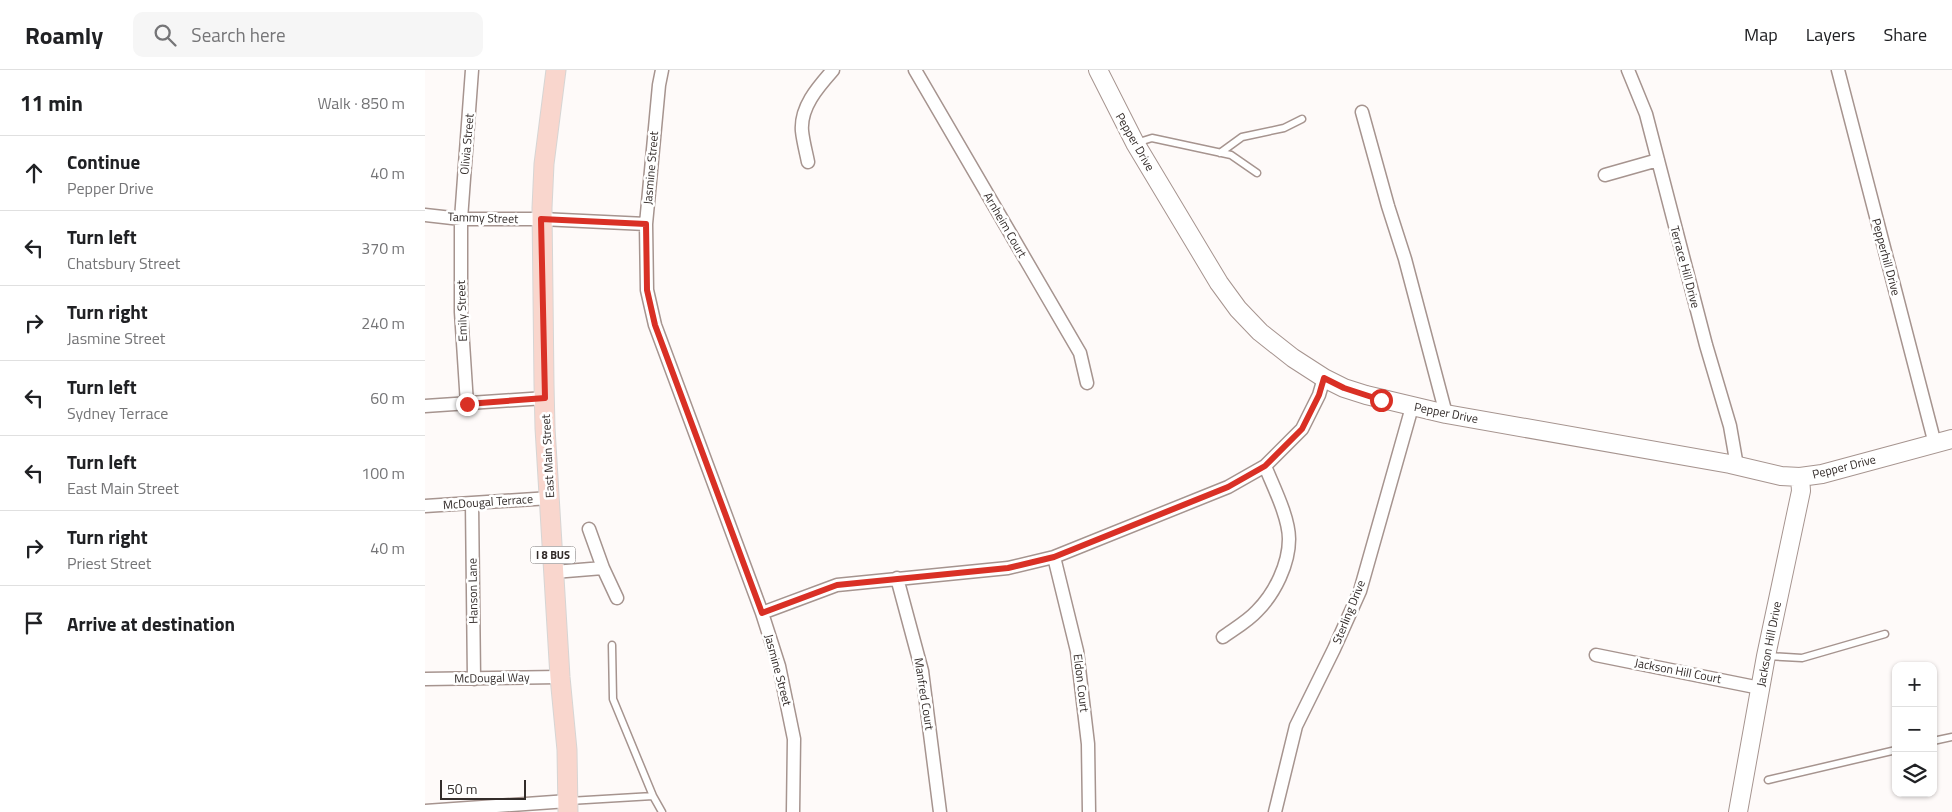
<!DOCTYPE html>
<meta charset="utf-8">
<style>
:root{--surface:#fff;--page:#f6f6f6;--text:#202124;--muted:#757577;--line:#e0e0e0}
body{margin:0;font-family:"Titillium Web",sans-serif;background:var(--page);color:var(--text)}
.controls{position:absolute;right:15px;bottom:15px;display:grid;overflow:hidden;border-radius:10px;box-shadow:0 1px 4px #0004}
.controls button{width:45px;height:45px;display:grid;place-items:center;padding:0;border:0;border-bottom:1px solid var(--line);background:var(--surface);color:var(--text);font:25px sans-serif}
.scale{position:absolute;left:15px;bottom:12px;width:86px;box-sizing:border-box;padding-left:5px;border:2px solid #332c2a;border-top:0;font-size:14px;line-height:18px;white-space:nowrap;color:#332c2a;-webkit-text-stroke:4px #fff;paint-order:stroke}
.stop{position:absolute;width:15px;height:15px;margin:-11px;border:4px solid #d93025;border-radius:50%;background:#fff}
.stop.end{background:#d93025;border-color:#fff;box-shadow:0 1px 5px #0008}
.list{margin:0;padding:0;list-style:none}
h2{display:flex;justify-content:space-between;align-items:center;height:65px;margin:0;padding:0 20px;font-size:21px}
h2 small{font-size:16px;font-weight:400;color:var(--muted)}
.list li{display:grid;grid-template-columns:32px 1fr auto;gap:15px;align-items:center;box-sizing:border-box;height:75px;padding:0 20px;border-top:1px solid var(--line)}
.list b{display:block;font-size:19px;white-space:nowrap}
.list p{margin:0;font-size:16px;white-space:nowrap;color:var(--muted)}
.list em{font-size:16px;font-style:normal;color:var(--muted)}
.icon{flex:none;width:28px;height:28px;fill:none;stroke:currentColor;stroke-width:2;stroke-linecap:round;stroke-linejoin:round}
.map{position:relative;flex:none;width:1527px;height:742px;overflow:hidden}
header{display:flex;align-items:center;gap:30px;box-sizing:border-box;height:70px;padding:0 25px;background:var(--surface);border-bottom:1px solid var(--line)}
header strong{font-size:24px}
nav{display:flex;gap:28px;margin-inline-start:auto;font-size:18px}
.search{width:350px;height:45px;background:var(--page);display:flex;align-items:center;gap:12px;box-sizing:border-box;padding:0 18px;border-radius:10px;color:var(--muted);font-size:19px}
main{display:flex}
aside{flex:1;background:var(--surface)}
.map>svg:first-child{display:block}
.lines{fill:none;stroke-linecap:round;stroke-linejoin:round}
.lane-casing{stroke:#a6948f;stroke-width:9}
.street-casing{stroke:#a6948f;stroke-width:15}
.secondary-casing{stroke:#a6948f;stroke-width:20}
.primary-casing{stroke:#d6d5d4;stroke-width:21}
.lane{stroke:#fff;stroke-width:6}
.street{stroke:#fff;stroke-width:12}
.secondary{stroke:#fff;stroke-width:18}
.primary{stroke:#f9d6cd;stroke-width:19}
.route{stroke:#d93025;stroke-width:6}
.labels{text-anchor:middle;stroke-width:5;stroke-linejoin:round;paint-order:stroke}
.shield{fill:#fff;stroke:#706b6a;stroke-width:1}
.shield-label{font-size:11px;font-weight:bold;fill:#332c2a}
.street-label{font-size:12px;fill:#332c2a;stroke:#fff}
</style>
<header>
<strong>Roamly</strong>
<div class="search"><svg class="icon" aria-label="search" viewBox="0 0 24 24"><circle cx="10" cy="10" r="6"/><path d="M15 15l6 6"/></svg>Search here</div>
<nav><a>Map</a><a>Layers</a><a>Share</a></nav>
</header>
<main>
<aside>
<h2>11 min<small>Walk · 850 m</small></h2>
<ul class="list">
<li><svg class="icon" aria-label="ahead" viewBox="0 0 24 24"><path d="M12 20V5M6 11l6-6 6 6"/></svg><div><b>Continue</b><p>Pepper Drive</p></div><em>40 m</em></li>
<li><svg class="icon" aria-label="left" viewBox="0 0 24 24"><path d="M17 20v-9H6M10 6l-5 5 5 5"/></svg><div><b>Turn left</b><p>Chatsbury Street</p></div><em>370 m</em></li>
<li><svg class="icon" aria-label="right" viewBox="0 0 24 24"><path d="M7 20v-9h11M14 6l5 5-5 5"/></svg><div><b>Turn right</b><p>Jasmine Street</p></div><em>240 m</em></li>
<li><svg class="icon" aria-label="left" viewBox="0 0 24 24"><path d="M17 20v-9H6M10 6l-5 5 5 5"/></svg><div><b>Turn left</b><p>Sydney Terrace</p></div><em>60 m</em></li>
<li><svg class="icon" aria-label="left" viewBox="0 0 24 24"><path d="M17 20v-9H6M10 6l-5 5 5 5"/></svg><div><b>Turn left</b><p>East Main Street</p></div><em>100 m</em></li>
<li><svg class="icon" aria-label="right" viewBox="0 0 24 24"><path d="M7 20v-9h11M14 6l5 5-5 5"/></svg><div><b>Turn right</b><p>Priest Street</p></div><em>40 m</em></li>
<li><svg class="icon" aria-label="arrive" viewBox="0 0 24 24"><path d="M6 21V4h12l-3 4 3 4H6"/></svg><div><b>Arrive at destination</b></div></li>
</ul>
</aside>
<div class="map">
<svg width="1527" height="742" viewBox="0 0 1527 742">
<rect width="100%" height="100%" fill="#fefaf9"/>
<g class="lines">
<g class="lane-casing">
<path id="lane" d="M711 73 727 68 806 85 832 103
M795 83 817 67 859 58 877 49
M187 575 188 629 228 726
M1342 586 1377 588 1460 564
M1508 671 1527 667
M1343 710 1471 680
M144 731 228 726 237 742"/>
</g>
<g class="street-casing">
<path id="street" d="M237 0 234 15 221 154 222 220 230 255 337 543 354 596 369 669 368 742
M490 0 655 283 662 313
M1203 0 1221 44 1281 275 1305 356 1312 396
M1413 0 1510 374
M937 42 963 136 980 189 1021 344
M383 92C381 82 378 71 377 61 375 37 393 17 408 0
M1180 105 1233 90
M0 145 36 149H116L221 154
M42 334 36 242V149L47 0
M0 336 120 328
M47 433 49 609
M0 436 125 428
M164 459 178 498 192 528
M629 487 652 581 663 674 664 742
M129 502 178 498
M472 508 497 601 515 742
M337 543 412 515 583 498 629 487 803 417 840 396 877 359 894 325 899 308
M798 567C809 559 823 551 832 541 850 523 864 494 864 469 864 447 848 416 840 396
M1171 585 1335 618
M0 609 135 607
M0 741 143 731
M850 742 871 656 909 579 935 521 987 337"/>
</g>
<g class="secondary-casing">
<path id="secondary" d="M673 0 710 73 794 213 813 239 835 262 868 288 899 308 919 318 941 325 1021 344 1305 394 1356 406 1375 407 1397 404 1527 369
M1313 742 1341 586 1376 421 1375 407"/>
</g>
<g class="primary-casing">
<path id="primary" d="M131 0 119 94 117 138 119 314 120 358 135 607 142 680 143 742"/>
</g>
<use href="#lane" class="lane"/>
<use href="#street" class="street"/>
<use href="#secondary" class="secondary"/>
<use href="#primary" class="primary"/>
</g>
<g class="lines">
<path class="route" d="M42 334 120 328 116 149 221 154 222 220 230 255 337 543 412 515 583 498 629 487 803 417 840 396 877 359 894 325 899 308 919 318 956 330"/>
</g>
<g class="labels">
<rect class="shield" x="105.5" y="476.5" width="45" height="17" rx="4"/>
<g class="shield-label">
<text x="128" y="489">I 8 BUS</text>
</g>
<g class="street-label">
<text transform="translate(710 72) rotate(60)" y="4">Pepper Drive</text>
<text transform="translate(42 74) rotate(-85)" y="4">Olivia Street</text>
<text transform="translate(226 98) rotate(-85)" y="4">Jasmine Street</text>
<text transform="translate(58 148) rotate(2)" y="4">Tammy Street</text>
<text transform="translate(580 155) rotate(60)" y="4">Arnheim Court</text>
<text transform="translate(1461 187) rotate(75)" y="4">Pepperhill Drive</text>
<text transform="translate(1260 197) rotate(75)" y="4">Terrace Hill Drive</text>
<text transform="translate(37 241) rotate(-92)" y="4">Emily Street</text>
<text transform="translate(1021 343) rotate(11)" y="4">Pepper Drive</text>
<text transform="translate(123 386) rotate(-93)" y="4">East Main Street</text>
<text transform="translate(1419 397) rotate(-14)" y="4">Pepper Drive</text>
<text transform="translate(63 432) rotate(-4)" y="4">McDougal Terrace</text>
<text transform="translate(48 521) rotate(-91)" y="4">Hanson Lane</text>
<text transform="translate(924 542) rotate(-68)" y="4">Sterling Drive</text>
<text transform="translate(1344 574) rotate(-79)" y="4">Jackson Hill Drive</text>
<text transform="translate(353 600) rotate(75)" y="4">Jasmine Street</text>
<text transform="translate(1253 601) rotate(11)" y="4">Jackson Hill Court</text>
<text transform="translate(67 608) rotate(-1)" y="4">McDougal Way</text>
<text transform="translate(656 613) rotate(83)" y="4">Eldon Court</text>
<text transform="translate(499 624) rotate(81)" y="4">Manfred Court</text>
</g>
</g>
</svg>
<div class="controls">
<button>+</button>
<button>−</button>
<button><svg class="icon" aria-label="layers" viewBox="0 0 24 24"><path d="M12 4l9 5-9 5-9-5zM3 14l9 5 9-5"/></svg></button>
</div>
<div class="scale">50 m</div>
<div class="stop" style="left:956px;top:330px"></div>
<div class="stop end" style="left:42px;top:334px"></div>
</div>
</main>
